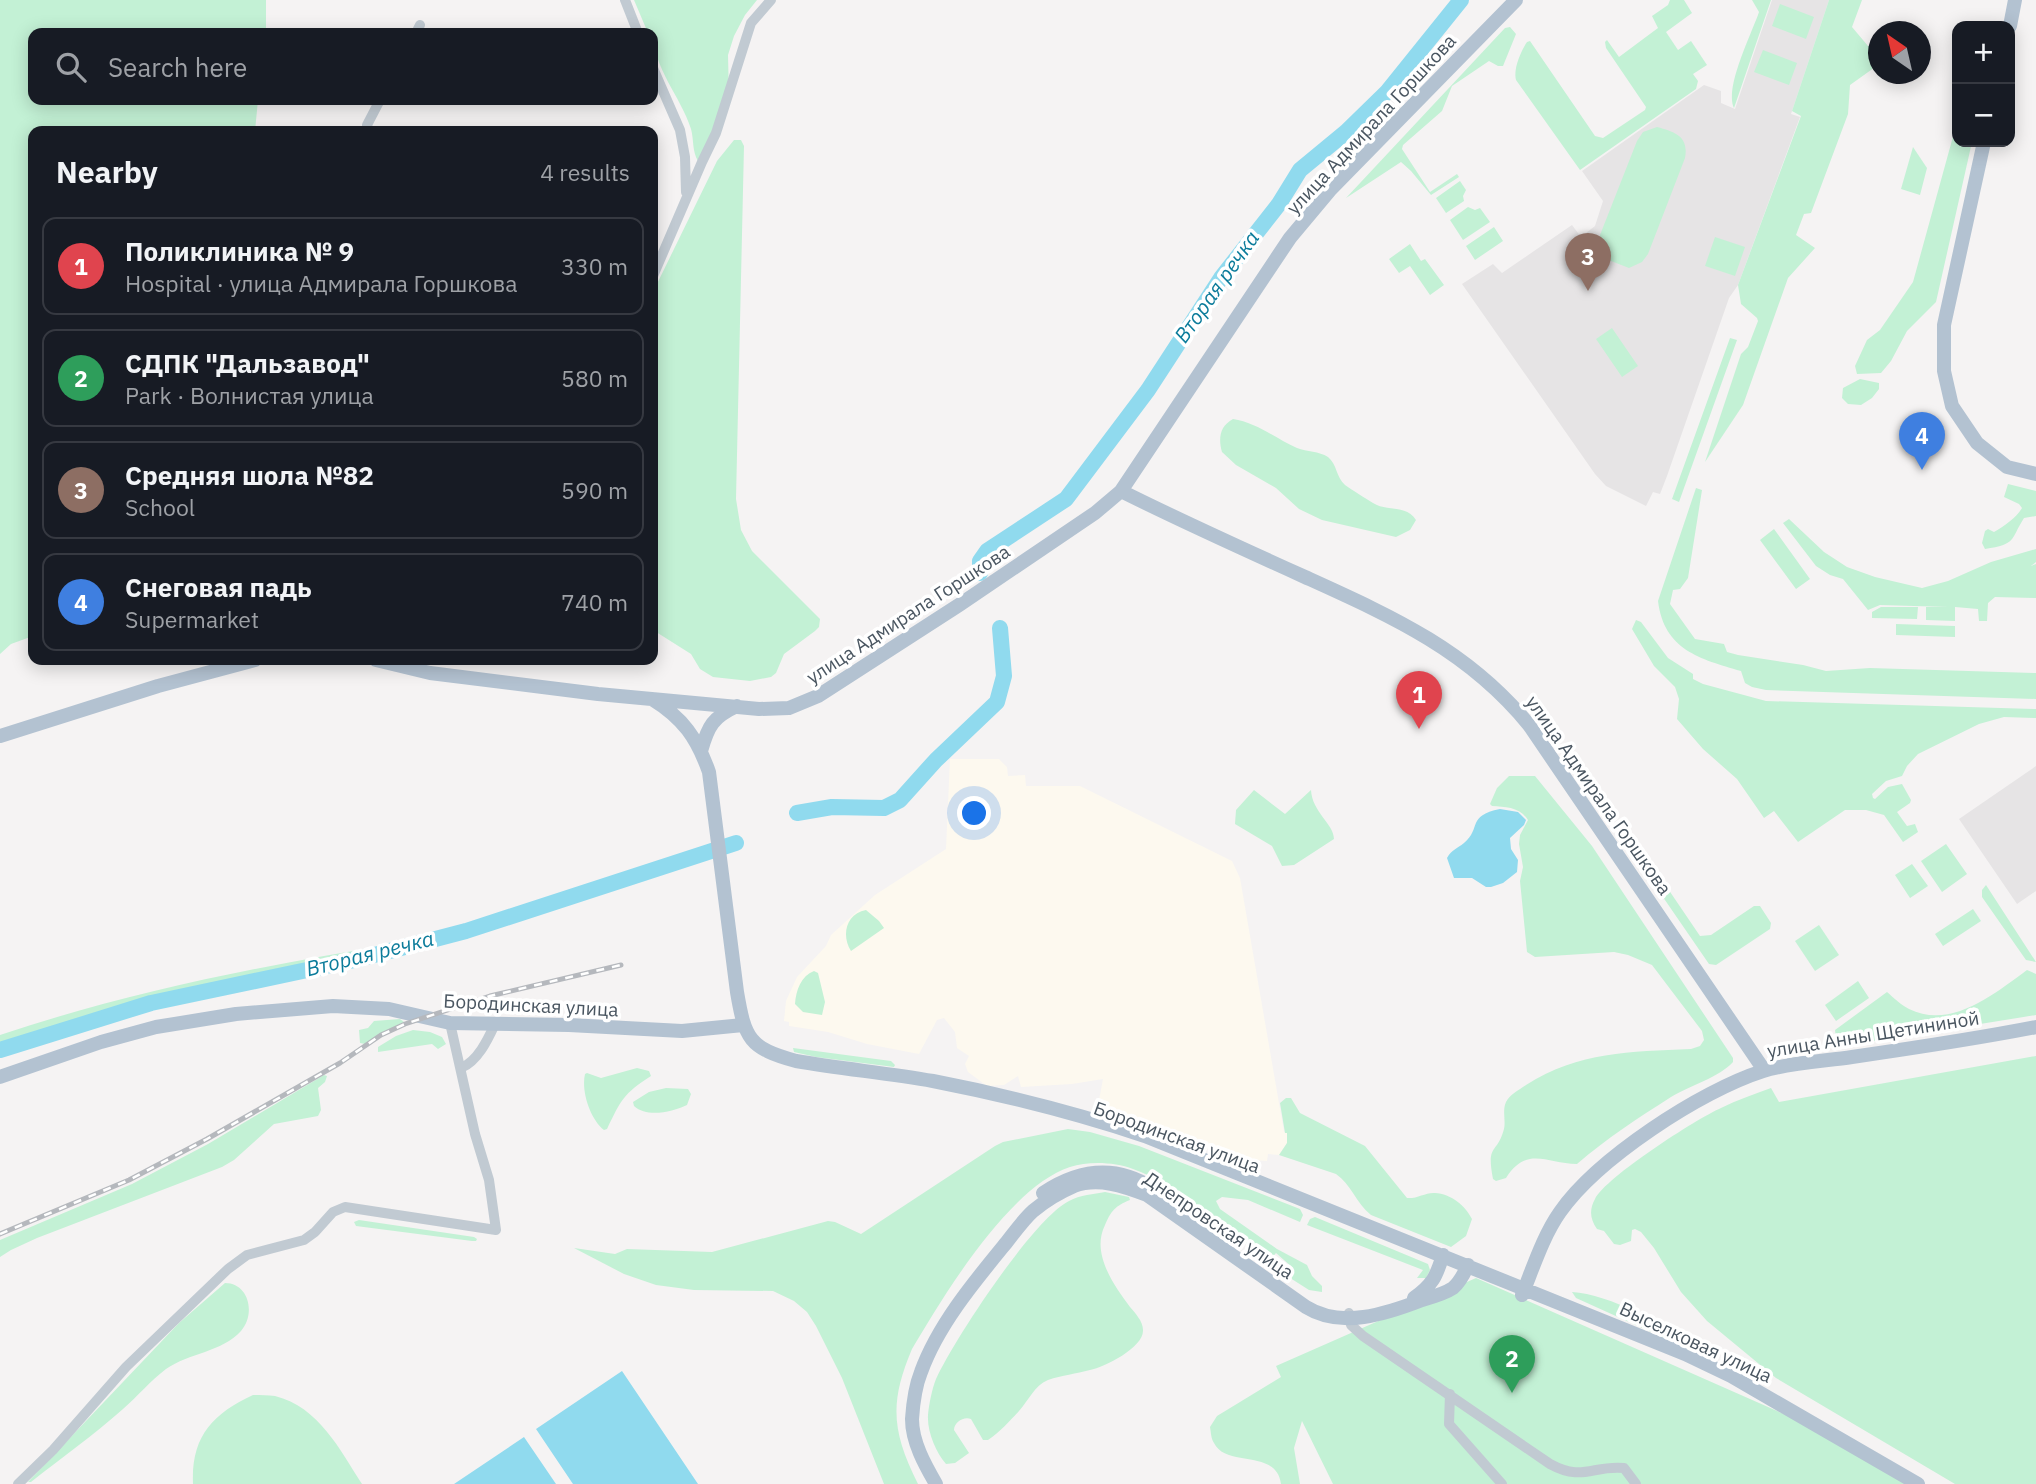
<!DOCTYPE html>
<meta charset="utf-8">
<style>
:root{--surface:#171b24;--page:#242831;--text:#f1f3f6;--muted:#9ea1a6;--line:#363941;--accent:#1a73e8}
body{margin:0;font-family:"IBM Plex Sans",sans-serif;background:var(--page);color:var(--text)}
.controls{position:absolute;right:21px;top:21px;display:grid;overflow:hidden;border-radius:14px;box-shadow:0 4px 18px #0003}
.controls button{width:63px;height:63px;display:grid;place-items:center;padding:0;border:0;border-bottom:2px solid var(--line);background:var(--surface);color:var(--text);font:35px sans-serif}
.compass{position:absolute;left:1868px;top:21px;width:63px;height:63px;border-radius:50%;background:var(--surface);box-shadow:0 4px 18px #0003;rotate:326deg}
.you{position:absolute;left:975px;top:814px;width:24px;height:24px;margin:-18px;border:5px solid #fff;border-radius:50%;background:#1a73e8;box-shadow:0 0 0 10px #1a73e833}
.badge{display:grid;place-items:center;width:46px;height:46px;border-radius:50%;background:var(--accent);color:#fff;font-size:23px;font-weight:700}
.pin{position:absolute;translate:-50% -58px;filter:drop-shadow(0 2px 4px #0008)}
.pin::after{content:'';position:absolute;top:37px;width:24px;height:21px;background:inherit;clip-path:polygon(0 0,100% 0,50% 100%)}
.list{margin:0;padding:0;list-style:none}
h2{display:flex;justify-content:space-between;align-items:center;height:91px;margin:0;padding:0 28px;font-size:30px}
h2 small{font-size:23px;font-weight:400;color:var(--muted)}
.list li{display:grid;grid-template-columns:46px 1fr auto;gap:21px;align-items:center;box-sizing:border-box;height:98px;margin:0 14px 14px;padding:0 14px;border:2px solid var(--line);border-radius:14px}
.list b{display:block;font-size:26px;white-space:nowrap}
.list p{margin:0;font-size:23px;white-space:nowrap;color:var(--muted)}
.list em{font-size:23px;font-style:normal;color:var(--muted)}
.icon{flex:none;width:38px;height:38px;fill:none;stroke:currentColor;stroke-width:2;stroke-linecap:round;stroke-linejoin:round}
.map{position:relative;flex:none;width:2036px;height:1484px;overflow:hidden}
.search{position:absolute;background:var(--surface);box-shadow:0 4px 18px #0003;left:28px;top:28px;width:630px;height:77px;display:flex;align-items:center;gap:18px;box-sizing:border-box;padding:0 24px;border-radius:14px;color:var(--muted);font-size:26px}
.panel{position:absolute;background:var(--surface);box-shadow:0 4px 18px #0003;left:28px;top:126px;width:630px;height:539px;border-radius:14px}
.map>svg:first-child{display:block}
.commercial{fill:#fdf9ef}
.education{fill:#e6e4e5}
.green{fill:#c3f1d5}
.water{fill:#90daee}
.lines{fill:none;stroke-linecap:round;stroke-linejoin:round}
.river{stroke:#90daee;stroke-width:16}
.minor{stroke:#c1cad2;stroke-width:10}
.major{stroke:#b3c2d1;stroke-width:14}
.rail-casing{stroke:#b5b8bd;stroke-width:5}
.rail{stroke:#fff;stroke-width:2.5;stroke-dasharray:8;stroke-linecap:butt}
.labels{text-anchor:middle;stroke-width:7;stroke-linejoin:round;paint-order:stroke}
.street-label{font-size:19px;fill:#4a5661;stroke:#fff}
.water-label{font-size:21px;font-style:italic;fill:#0c7c9b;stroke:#fff}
</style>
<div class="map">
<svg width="2036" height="1484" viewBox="0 0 2036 1484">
<rect width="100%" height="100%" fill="#f5f3f3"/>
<path class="commercial" d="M950 759H999L1007 767 1008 776 1025 775 1026 786H1080L1232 861 1240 878 1284 1132 1287 1133V1143L1279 1155 1268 1154 1267 1161 1252 1160V1166L1151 1127 1097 1111 1103 1079 1072 1084 1021 1087 1018 1076 1004 1085 987 1086 968 1072 965 1064 969 1056 957 1048 955 1032 944 1018 937 1020 919 1054 867 1044 828 1032 789 1026V1022L784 1021 786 1001 797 977 826 946 831 935 875 895 946 849Z"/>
<path class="education" d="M1772 0H1829L1791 114 1800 117 1738 285 1729 298 1667 476 1660 494 1653 492 1646 506 1606 486 1595 474 1462 284 1493 264 1502 273 1572 225 1581 237 1595 226 1603 201 1582 171 1704 85 1721 91V103L1735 109Z
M2036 766V891L2017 904 1959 819Z"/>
<path class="green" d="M0 0H266V32L33 33V100H258L255 131H33V636L11 644 0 654Z
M634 0H757L745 15 734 36 728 55 729 96 698 161C692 151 694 140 691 129 681 97 653 68 653 33H648Z
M1670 0H1684L1692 13 1666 32 1678 50 1691 41 1707 65 1693 74 1698 81 1696 89 1580 170 1516 80C1513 69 1521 51 1527 42L1530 41 1595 136 1603 138 1645 110 1646 107 1606 48 1605 42 1607 40 1619 57 1658 28 1652 16 1668 5Z
M1752 0H1771L1734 108C1724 88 1752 33 1759 12Z
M1829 0H1862L1852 27 1868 46 1878 48V65L1850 85 1848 114 1811 213 1804 214 1796 235 1815 248 1788 278 1743 405 1705 462 1741 354 1748 347 1758 321 1757 318 1741 304 1738 285 1801 116 1792 111Z
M1780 4 1814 17 1806 39 1772 26Z
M1510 27 1516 34 1503 66H1498L1489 61 1452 86 1442 111 1403 145 1402 149 1430 192 1457 174 1459 177 1431 195 1411 171 1401 162 1346 198 1505 28Z
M1763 50 1797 63 1789 85 1754 72Z
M1957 122V142H1972L1936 302 1907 331 1891 361 1881 373 1857 374 1855 366 1867 340 1880 330 1913 282Z
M1657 127C1676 132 1689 137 1685 158L1648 254 1642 262 1629 268 1606 259 1598 244 1600 235 1637 141 1643 132Z
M734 140H741L744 146 736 499 741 530 752 551 820 619 819 627 815 631 784 654 776 673 771 677 750 681 713 677 700 669 691 654 653 630V292L717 161Z
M1913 147 1927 168 1920 195 1901 189Z
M1460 181 1466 190 1463 196 1464 201 1446 213 1436 198Z
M1468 207 1475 210 1480 208 1490 222 1463 240 1450 220Z
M1494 227 1503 241 1475 260 1466 246Z
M1715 237 1745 247 1735 276 1705 266Z
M1410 244 1421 261 1425 259 1444 285 1430 295 1410 266 1399 273 1389 259Z
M1612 328 1638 366 1622 377 1596 339Z
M1730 338 1737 340 1679 502 1672 499Z
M1860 379 1879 383V389L1872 398 1861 405 1848 404 1842 398 1843 388Z
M1233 419C1256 422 1276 439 1297 448 1307 452 1319 451 1328 457 1337 464 1336 477 1345 485 1352 490 1365 498 1373 503 1387 512 1406 504 1416 520L1410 530 1396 537 1322 520 1299 509 1276 488 1236 465 1222 452C1218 438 1220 426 1233 419Z
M2008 484 2036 491V516L2024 518C2010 540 2017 544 1985 549L1982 543 1985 531 1988 529 1994 532C2004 526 2016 518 2022 508L2019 504 2004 497Z
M1696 488 1702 490 1688 578 1680 589 1673 590 1670 604 1695 639 1724 644 1727 652 1738 655 1803 665 1826 671 1870 668 2036 673V699L1766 690 1752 687 1745 683 1741 671C1700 659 1664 650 1658 601Z
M1789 519 1824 552 1847 567 1875 577 1922 588 1948 581 1991 562 2036 549V562L2031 566 2036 564V598L1995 597 1988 603 1987 621H1979L1978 609 1955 607V621L1926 620V607H1948L1880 605 1868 610 1843 579 1830 575 1816 566 1783 523Z
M1774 529 1810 579 1796 589 1760 540Z
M1881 607H1918L1917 619 1872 618V612Z
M1636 620 1641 622 1668 658 1693 674V679L1703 684 1766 701 2036 709V718L2004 717 1979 724 1918 754 1907 766 1902 776 1886 781 1872 794 1873 798 1875 799 1888 787 1902 784 1911 800 1910 803 1897 812 1907 826 1915 824 1918 832 1903 842 1884 815 1866 810H1845L1798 842 1774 811 1764 818 1737 779 1703 749 1677 719 1679 699 1675 687 1654 666 1632 629Z
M1896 624 1955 626V637L1896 635Z
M1509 776H1535L1592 846 1733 1058V1062C1720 1077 1689 1086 1671 1097 1638 1118 1606 1139 1577 1164 1547 1164 1527 1145 1506 1178L1496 1181 1493 1179C1486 1143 1497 1155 1504 1129 1506 1120 1502 1111 1506 1102 1510 1094 1519 1090 1526 1085 1580 1051 1629 1052 1691 1049L1700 1046 1704 1040 1702 1031 1652 965 1628 955 1614 952 1535 957 1527 952 1520 881 1523 867 1519 844 1520 835 1528 820C1520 807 1506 807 1492 806L1490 804 1497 788Z
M1254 790 1285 814 1311 790C1312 812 1334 824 1334 839L1294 865 1282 866 1272 846 1235 824 1236 810Z
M1946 844 1967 874 1942 892 1921 861Z
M1912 864 1928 886 1910 898 1895 875Z
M1662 880 1700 936 1711 935 1754 906H1760L1771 923 1770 929 1716 965 1709 964 1656 887V884Z
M1986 885 2036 962 2026 960 1982 897V890Z
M1973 909 1981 921 1943 946 1935 934Z
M866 910 879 921 884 928 851 951C841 935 846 914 866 910Z
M1819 925 1839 955 1815 971 1795 941Z
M394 944 392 948 152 997 0 1044V1035C128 992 261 966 394 944Z
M2027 970 2036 974V1015L1837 1047 1835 1030 1887 992C1894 998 1901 1005 1909 1009 1951 1030 1994 994 2027 970Z
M814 971 818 973 825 1002 822 1015 803 1012 795 1004C796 990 801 976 814 971Z
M1858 981 1869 998 1836 1021 1825 1005Z
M400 1019 404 1022 365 1044 360 1043 359 1030 368 1028 374 1021Z
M413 1030 430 1032 442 1037 446 1044 438 1049 432 1044 378 1052V1047L396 1036Z
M793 1048 891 1061 895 1065 894 1067 816 1057 794 1052Z
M2036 1056V1484H1955L1776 1378 1707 1321 1681 1292 1654 1248 1641 1232 1635 1229 1632 1230 1631 1241 1620 1245 1614 1244 1604 1231 1597 1229C1590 1219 1589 1210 1595 1199 1606 1177 1696 1119 1721 1108 1737 1100 1755 1094 1771 1088L1779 1102Z
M637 1068 649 1071 651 1076C623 1094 621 1100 607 1129L604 1130C590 1119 581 1091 585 1074L587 1073 601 1078Z
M324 1075 327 1076 325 1082 318 1088 321 1110 318 1116 274 1124 234 1160 222 1167 37 1238 11 1250 0 1257V1240L132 1184 208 1144Z
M666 1088 688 1089 691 1094 687 1105C672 1112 647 1118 634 1106L633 1102 649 1092Z
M1286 1098H1291L1300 1113 1365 1146 1407 1198C1417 1199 1426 1192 1435 1193 1451 1194 1465 1205 1472 1219L1466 1236 1451 1247 1371 1215C1356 1203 1351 1184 1336 1174L1279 1155 1287 1143V1133H1285L1280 1103Z
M1068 1129 1090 1132 1139 1146 1300 1209 1303 1215 1300 1222 1248 1200 1222 1197 1216 1201 1220 1209 1277 1249 1307 1265 1312 1276 1322 1286V1292L1309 1290 1287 1276 1293 1268 1276 1253 1269 1261C1231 1232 1177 1184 1133 1169 1114 1162 1089 1161 1070 1167 1009 1187 944 1295 912 1349 889 1403 892 1432 918 1484H884L842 1378 816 1326 807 1312 794 1301 773 1291 694 1290 656 1285 624 1274 574 1248 615 1254 627 1249 712 1252 828 1221 835 1222 861 1234 995 1146 1003 1142Z
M1105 1192 1129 1197 1130 1200C1115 1206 1111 1211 1105 1225 1091 1253 1113 1284 1130 1307 1135 1313 1143 1321 1143 1330 1144 1347 1105 1367 1090 1370 1076 1374 1062 1375 1048 1380 1034 1386 1029 1400 1019 1411 1010 1421 1000 1432 988 1440H983L971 1419C964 1416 954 1422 954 1430L969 1453 955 1463 946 1464C936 1452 927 1432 928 1415 929 1404 932 1389 936 1379 954 1340 1033 1219 1069 1201 1080 1195 1094 1194 1105 1192Z
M1315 1217 1428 1264 1430 1270 1426 1278H1417L1423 1270 1307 1225 1310 1219Z
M359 1220 474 1237 477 1239 476 1241H472L356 1226 354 1222Z
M1476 1278 1795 1419 1911 1484H1333L1302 1421 1294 1448 1300 1484H1281C1276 1448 1226 1468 1214 1443 1211 1439 1211 1432 1210 1427L1217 1416 1281 1377 1276 1366Z
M225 1283C249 1283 256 1314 241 1331 222 1352 189 1353 166 1369 150 1381 138 1396 123 1409 94 1435 61 1458 31 1482H28L179 1323Z
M1572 1292C1609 1294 1667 1326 1699 1345V1348L1691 1350 1576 1298Z
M253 1395C260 1395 268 1395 275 1396 319 1407 340 1450 362 1484H193C191 1437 212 1414 253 1395Z"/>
<path class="water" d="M1500 809 1518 812 1526 820 1524 825 1510 838 1511 849 1518 860 1517 872 1503 883 1491 887H1486L1472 878H1454L1447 858C1452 849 1457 849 1464 843 1482 828 1466 816 1500 809Z
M622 1371 698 1484H573L536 1429Z
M524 1437 556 1484H454Z"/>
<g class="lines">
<path class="river" d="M980 573V561L987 551 1066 499 1148 390 1221 278 1279 204 1300 170 1346 132 1387 92 1461 0
M797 813 832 807 884 808 900 800 936 760 997 702 1004 676 1000 628
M0 1050 151 1003 359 959 466 931 736 843"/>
<path class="minor" d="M625 0 638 33
M416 33 420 25
M653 68 680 130 685 157 686 192
M369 131 367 125 380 100
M653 276 702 162 716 133 751 23 771 0
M461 1068C478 1061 488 1039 495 1024
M1349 1313 1351 1325 1363 1336 1550 1464C1583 1482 1592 1465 1624 1468L1636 1484
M1450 1394 1449 1424 1502 1484
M18 1484 53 1450 126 1367 228 1269 247 1255 304 1240 315 1232 333 1212 345 1207 496 1230 489 1180 475 1134 450 1023"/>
<path class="major" d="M2010 26 2015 0
M1984 142 1944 325V371L1952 406 1977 443 2007 467 2036 474
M1121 491C1181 521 1243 549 1305 577 1391 616 1468 650 1529 725L1764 1070
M376 660 430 673 598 694 759 709 789 708 818 696 959 605 1095 513 1121 491 1290 238 1331 189 1516 0
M652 699C683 718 697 738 709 772L737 992C745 1039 749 1048 796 1061 842 1069 888 1073 933 1081 1005 1095 1076 1113 1145 1136L1685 1354 1731 1376 1918 1484
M0 736 158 686 255 660
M701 751C708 726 713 717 737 706
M0 1077 101 1042 156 1027 236 1014 333 1006 389 1009 450 1023 569 1025 682 1031 743 1025
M1043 1193C1079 1169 1116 1164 1154 1189
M1522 1295C1533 1268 1543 1236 1560 1212 1597 1159 1700 1091 1763 1071 1788 1063 1825 1061 1852 1057 1914 1048 1975 1039 2036 1027
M1414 1298C1433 1284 1436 1277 1443 1255
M936 1484C925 1465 912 1442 912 1419 913 1404 915 1387 921 1372 938 1325 974 1282 1006 1243 1014 1233 1023 1220 1033 1211 1045 1201 1060 1192 1074 1186 1098 1177 1124 1186 1147 1195L1306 1307C1341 1329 1386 1314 1422 1300 1432 1297 1444 1294 1453 1288 1460 1282 1464 1274 1468 1265"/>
<g class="rail-casing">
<path id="rail" d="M0 1234 129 1180 207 1139 340 1063 381 1035 405 1024 490 996 621 965"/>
</g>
<use href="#rail" class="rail"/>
</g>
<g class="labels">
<g class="street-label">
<text transform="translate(1371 124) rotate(-47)" y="7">улица Адмирала Горшкова</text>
<text transform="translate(908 614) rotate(-33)" y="7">улица Адмирала Горшкова</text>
<text transform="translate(1599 795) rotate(55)" y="7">улица Адмирала Горшкова</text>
<text transform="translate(531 1005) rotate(3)" y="7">Бородинская улица</text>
<text transform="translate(1873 1034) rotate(-9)" y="7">улица Анны Щетининой</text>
<text transform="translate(1177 1137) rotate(20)" y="7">Бородинская улица</text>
<text transform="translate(1219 1225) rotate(34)" y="7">Днепровская улица</text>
<text transform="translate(1696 1342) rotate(25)" y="7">Выселковая улица</text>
</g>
<g class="water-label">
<text transform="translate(1217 287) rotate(-55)" y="7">Вторая речка</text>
<text transform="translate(370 954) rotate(-14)" y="7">Вторая речка</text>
</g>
</g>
</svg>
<div class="controls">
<button>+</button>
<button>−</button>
</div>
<svg class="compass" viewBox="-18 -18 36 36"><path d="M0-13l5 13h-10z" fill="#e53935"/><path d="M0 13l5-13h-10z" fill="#9ea1a6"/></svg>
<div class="you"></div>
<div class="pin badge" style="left:1419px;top:729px;background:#e0444e">1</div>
<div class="pin badge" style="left:1512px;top:1393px;background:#2e9e5b">2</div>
<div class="pin badge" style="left:1588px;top:291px;background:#8d6e63">3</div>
<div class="pin badge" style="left:1922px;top:470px;background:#3f7fe0">4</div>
<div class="search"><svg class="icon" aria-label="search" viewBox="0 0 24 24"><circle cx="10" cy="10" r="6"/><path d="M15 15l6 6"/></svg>Search here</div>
<section class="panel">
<h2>Nearby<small>4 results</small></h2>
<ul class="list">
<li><span class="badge" style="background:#e0444e">1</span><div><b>Поликлиника № 9</b><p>Hospital · улица Адмирала Горшкова</p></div><em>330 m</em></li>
<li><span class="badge" style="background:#2e9e5b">2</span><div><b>СДПК &quot;Дальзавод&quot;</b><p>Park · Волнистая улица</p></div><em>580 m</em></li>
<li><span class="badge" style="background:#8d6e63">3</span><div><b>Средняя шола №82</b><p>School</p></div><em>590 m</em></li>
<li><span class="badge" style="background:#3f7fe0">4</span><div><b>Снеговая падь</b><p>Supermarket</p></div><em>740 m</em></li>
</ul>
</section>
</div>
